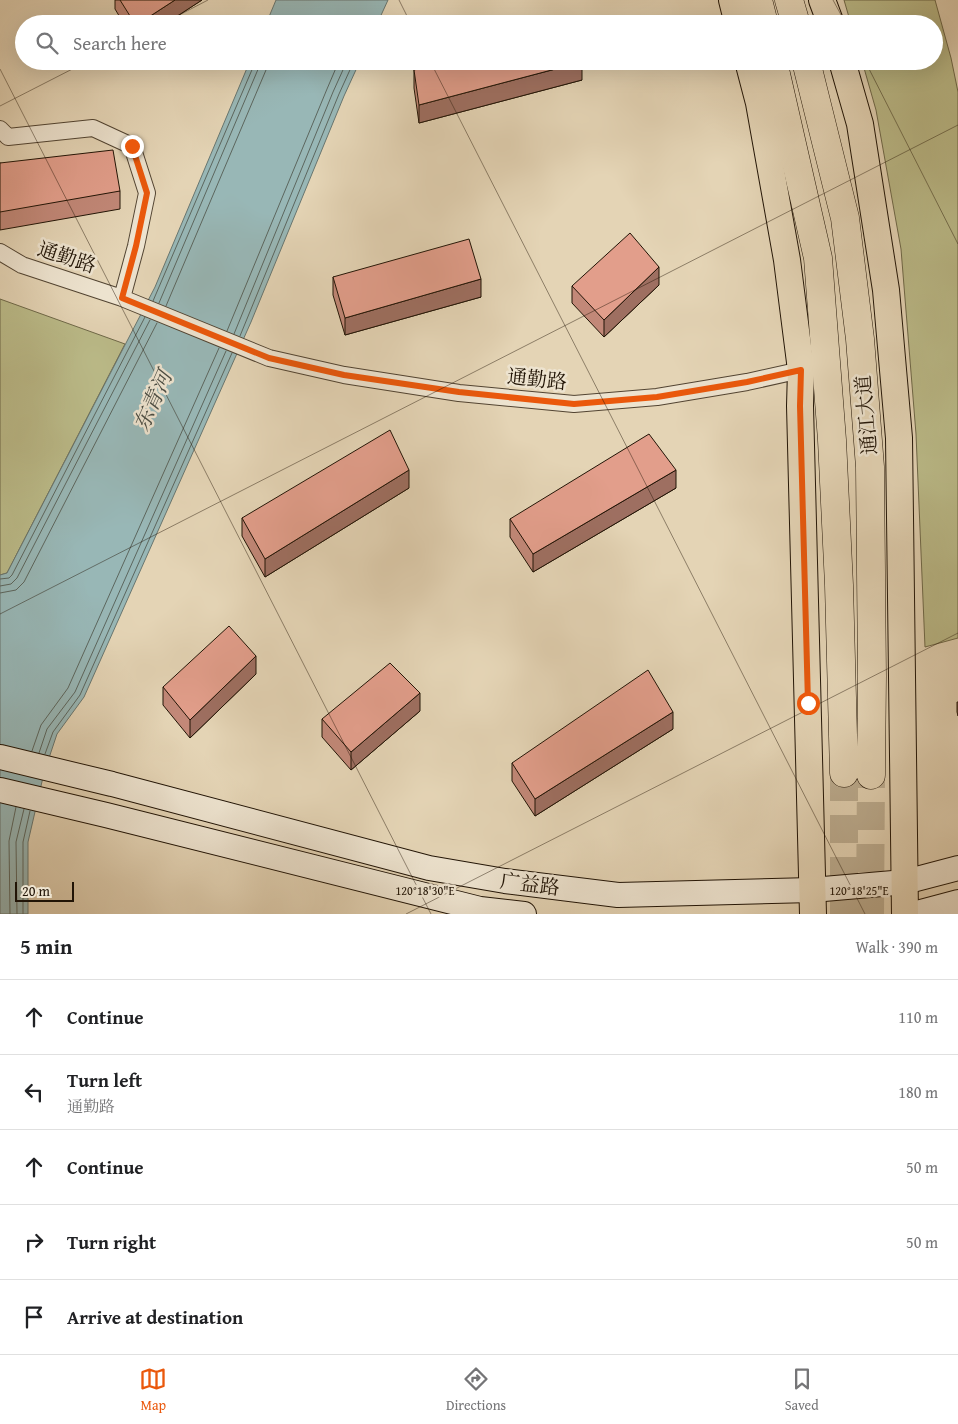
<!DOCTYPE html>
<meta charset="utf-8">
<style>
:root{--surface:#fff;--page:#f2f2f2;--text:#202124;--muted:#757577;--line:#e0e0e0;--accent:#ea580c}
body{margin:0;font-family:"Gentium Book Plus","Noto Serif SC",serif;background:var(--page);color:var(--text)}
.scale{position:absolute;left:15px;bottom:12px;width:59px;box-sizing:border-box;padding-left:5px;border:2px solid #211406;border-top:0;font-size:14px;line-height:18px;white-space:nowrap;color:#211406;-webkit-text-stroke:4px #ede3cf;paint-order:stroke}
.stop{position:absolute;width:15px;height:15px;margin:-11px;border:4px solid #ea580c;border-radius:50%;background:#fff}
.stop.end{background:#ea580c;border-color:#fff;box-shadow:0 1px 5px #0008}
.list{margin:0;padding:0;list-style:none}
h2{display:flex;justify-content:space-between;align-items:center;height:65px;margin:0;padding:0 20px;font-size:21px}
h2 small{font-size:16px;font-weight:400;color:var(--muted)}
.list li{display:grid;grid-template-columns:32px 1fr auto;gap:15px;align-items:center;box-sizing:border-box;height:75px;padding:0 20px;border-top:1px solid var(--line)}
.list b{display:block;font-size:19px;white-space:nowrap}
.list p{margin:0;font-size:16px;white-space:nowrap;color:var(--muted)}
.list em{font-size:16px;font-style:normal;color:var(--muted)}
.icon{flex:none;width:28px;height:28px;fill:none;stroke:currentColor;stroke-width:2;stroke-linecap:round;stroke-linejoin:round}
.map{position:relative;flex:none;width:958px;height:914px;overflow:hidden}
.search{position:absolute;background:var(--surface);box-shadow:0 5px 20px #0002;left:15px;right:15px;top:15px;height:55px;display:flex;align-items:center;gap:12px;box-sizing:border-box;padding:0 18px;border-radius:28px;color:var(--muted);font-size:19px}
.sheet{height:440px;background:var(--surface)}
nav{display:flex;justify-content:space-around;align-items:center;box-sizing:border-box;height:70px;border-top:1px solid var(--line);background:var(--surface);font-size:14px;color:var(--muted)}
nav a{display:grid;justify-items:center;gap:2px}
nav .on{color:var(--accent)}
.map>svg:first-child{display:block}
.green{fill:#bbbb89;stroke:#6e6848}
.water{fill:#98b7b6;stroke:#687670}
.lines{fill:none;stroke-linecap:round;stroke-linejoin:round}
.shore{stroke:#5c665e;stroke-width:1}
.highway-tunnel{stroke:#bdae92;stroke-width:28;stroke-dasharray:28 14;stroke-linecap:butt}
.street-casing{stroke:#524432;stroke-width:18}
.secondary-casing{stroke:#211406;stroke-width:26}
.primary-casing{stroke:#211406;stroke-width:28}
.highway-casing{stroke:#211406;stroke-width:29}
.street{stroke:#ede3cf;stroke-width:16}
.secondary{stroke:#ede3cf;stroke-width:24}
.primary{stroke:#e4d4b5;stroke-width:26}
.highway{stroke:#e4d4b5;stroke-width:28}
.wall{fill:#c28878;stroke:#211406}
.shaded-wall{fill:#9e6f61;stroke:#211406}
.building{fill:#e29e8b;stroke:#211406}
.route{stroke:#ea580c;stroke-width:6}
.ticks{fill:none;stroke:#211406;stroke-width:1;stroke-opacity:0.45}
.labels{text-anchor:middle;stroke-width:5;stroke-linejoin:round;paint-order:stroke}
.street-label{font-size:20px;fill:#211406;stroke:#ede3cf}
.water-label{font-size:21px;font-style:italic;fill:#4b4d44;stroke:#ede3cf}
.ticks-label{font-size:12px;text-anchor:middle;fill:#211406;stroke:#ede3cf;stroke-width:5;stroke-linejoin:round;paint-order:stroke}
</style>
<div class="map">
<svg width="958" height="914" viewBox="0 0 958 914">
<rect width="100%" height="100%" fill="#e4d4b5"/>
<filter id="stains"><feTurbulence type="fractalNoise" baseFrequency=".004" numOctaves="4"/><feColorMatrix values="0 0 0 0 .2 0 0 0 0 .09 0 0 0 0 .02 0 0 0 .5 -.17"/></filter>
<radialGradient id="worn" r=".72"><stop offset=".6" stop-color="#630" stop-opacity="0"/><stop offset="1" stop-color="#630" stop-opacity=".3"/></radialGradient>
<path class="green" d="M844 0H935L951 58 958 92V638L925 647 916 434 901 249 876 110 862 61H934V24H851Z
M0 299 125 344 7 573 0 575Z"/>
<path class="water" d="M276 0H388L377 24H266Z
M250 61H360L344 96 251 322 84 697 57 734 44 773 28 842V914H0V575L7 573 155 287Z"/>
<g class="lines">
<path class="shore" d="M153 301 254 65V61
M159 303 259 67 260 61
M166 306 266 70 268 61
M227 331 327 89 339 61
M234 334 333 92 347 61
M240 336 339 94 354 61
M0 579 9 578 12 575 145 317
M0 586 11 584 17 578 150 320
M0 593 16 590 24 582 157 323
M32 751 41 725 68 688 219 348
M39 753 47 729 75 692 226 351
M45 754 53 732 80 695 232 353
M10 914 9 841 16 807
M17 914 16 842 24 809
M23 914V842L30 811"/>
<path class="highway-tunnel" d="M844 773V914
M870 914 871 775"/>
<g class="street-casing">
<path id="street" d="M0 129 8 137 93 128 132 146 147 193 136 246 122 298
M0 252 22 265 122 298 269 358 344 375 459 393 574 404 657 397 747 382 801 370"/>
</g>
<g class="secondary-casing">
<path id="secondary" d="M0 757 112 784 429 868 505 881 618 895 812 890 905 882 958 868
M0 790 106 815 480 909 524 914
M913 914 958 902"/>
</g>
<g class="primary-casing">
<path id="primary" d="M732 0 738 24
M822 0 831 24
M748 61 759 103 787 260 801 370 800 406 813 914
M842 61 860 124 886 290 899 438 905 914"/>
</g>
<g class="highway-casing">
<path id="highway" d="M758 0 764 24
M789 0 796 24
M773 61 818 258 832 440 839 585 844 773
M806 61 845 218 860 339 870 467 872 676 871 775"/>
</g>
<use href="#street" class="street"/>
<use href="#secondary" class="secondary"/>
<use href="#primary" class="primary"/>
<use href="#highway" class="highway"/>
</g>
<path class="wall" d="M115 0H202L165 24H124L115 9Z
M414 70 582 80 419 123 414 88Z
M0 163 120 191V209L0 230Z
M333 277 481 297 345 335 333 295Z
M659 285 604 337 572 303V286Z
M409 488 265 577 242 536V518Z
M676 488 533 572 510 537V519Z
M256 674 190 738 163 705V687Z
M957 702H958V716L957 712Z
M420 711 351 770 322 737V719Z
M673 729 535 816 512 781V763Z"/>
<path class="shaded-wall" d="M175 0H202L165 24H138Z
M582 62V80L419 123V105Z
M659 267V285L604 337V320Z
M481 279V297L345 335V318Z
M409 470V488L265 577V559Z
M676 470V488L533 572V554Z
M256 656V674L190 738V720Z
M420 693V711L351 770V752Z
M673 712V729L535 816V799Z"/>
<path class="building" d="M120 0H175L138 24H135Z
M448 61H581L582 62 419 105 414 70Z
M113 150 120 191 0 212V163Z
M630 233 659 267 604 320 572 286Z
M469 239 481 279 345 318 333 277Z
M390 430 409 470 265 559 242 518Z
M649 434 676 470 533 554 510 519Z
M229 626 256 656 190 720 163 687Z
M390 663 420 693 351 752 322 719Z
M648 670 673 712 535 799 512 763Z"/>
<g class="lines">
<path class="route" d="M132 146 147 193 136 246 122 298 269 358 344 375 459 392 574 404 657 397 747 382 801 370 800 406 808 703"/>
</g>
<path class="ticks" d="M399 0 411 24M833 0 846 24M162 24 208 0M430 61 865 914M865 61 958 244M0 69 431 914M0 106 88 61M0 614 958 125M406 914 958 633"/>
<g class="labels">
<g class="street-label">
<text transform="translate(67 257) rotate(18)" y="7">通勤路</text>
<text transform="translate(537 379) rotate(6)" y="7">通勤路</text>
<text transform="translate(866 415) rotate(-95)" y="7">通江大道</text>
<text transform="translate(530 884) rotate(7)" y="7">广益路</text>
</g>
<g class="water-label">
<text transform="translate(153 401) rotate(-66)" y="7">东青河</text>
</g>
</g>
<g class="ticks-label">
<text x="425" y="895">120°18'30"E</text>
<text x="859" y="895">120°18'25"E</text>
</g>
<rect width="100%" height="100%" filter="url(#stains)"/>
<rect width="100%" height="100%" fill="url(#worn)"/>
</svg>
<div class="scale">20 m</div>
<div class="stop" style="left:808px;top:703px"></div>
<div class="stop end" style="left:132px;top:146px"></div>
<div class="search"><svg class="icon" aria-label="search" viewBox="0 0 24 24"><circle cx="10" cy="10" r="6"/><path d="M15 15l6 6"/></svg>Search here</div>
</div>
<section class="sheet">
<h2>5 min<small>Walk · 390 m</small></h2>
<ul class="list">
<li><svg class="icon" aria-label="ahead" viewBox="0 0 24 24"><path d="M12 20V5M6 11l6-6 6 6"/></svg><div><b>Continue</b></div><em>110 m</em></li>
<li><svg class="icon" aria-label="left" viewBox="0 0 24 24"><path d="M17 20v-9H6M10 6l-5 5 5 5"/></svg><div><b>Turn left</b><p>通勤路</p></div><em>180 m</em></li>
<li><svg class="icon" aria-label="ahead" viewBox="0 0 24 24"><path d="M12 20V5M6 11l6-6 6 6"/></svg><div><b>Continue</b></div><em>50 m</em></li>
<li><svg class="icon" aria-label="right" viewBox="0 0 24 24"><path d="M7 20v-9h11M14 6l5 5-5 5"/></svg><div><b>Turn right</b></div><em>50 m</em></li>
<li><svg class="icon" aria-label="arrive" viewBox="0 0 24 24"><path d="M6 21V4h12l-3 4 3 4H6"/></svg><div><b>Arrive at destination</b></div></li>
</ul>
</section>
<nav>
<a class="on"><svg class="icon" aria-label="map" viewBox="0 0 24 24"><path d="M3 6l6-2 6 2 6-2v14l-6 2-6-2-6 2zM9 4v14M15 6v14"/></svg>Map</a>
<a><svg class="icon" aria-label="directions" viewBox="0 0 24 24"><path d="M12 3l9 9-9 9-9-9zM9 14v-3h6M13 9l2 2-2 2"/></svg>Directions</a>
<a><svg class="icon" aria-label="saved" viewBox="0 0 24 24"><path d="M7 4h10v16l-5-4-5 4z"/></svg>Saved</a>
</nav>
